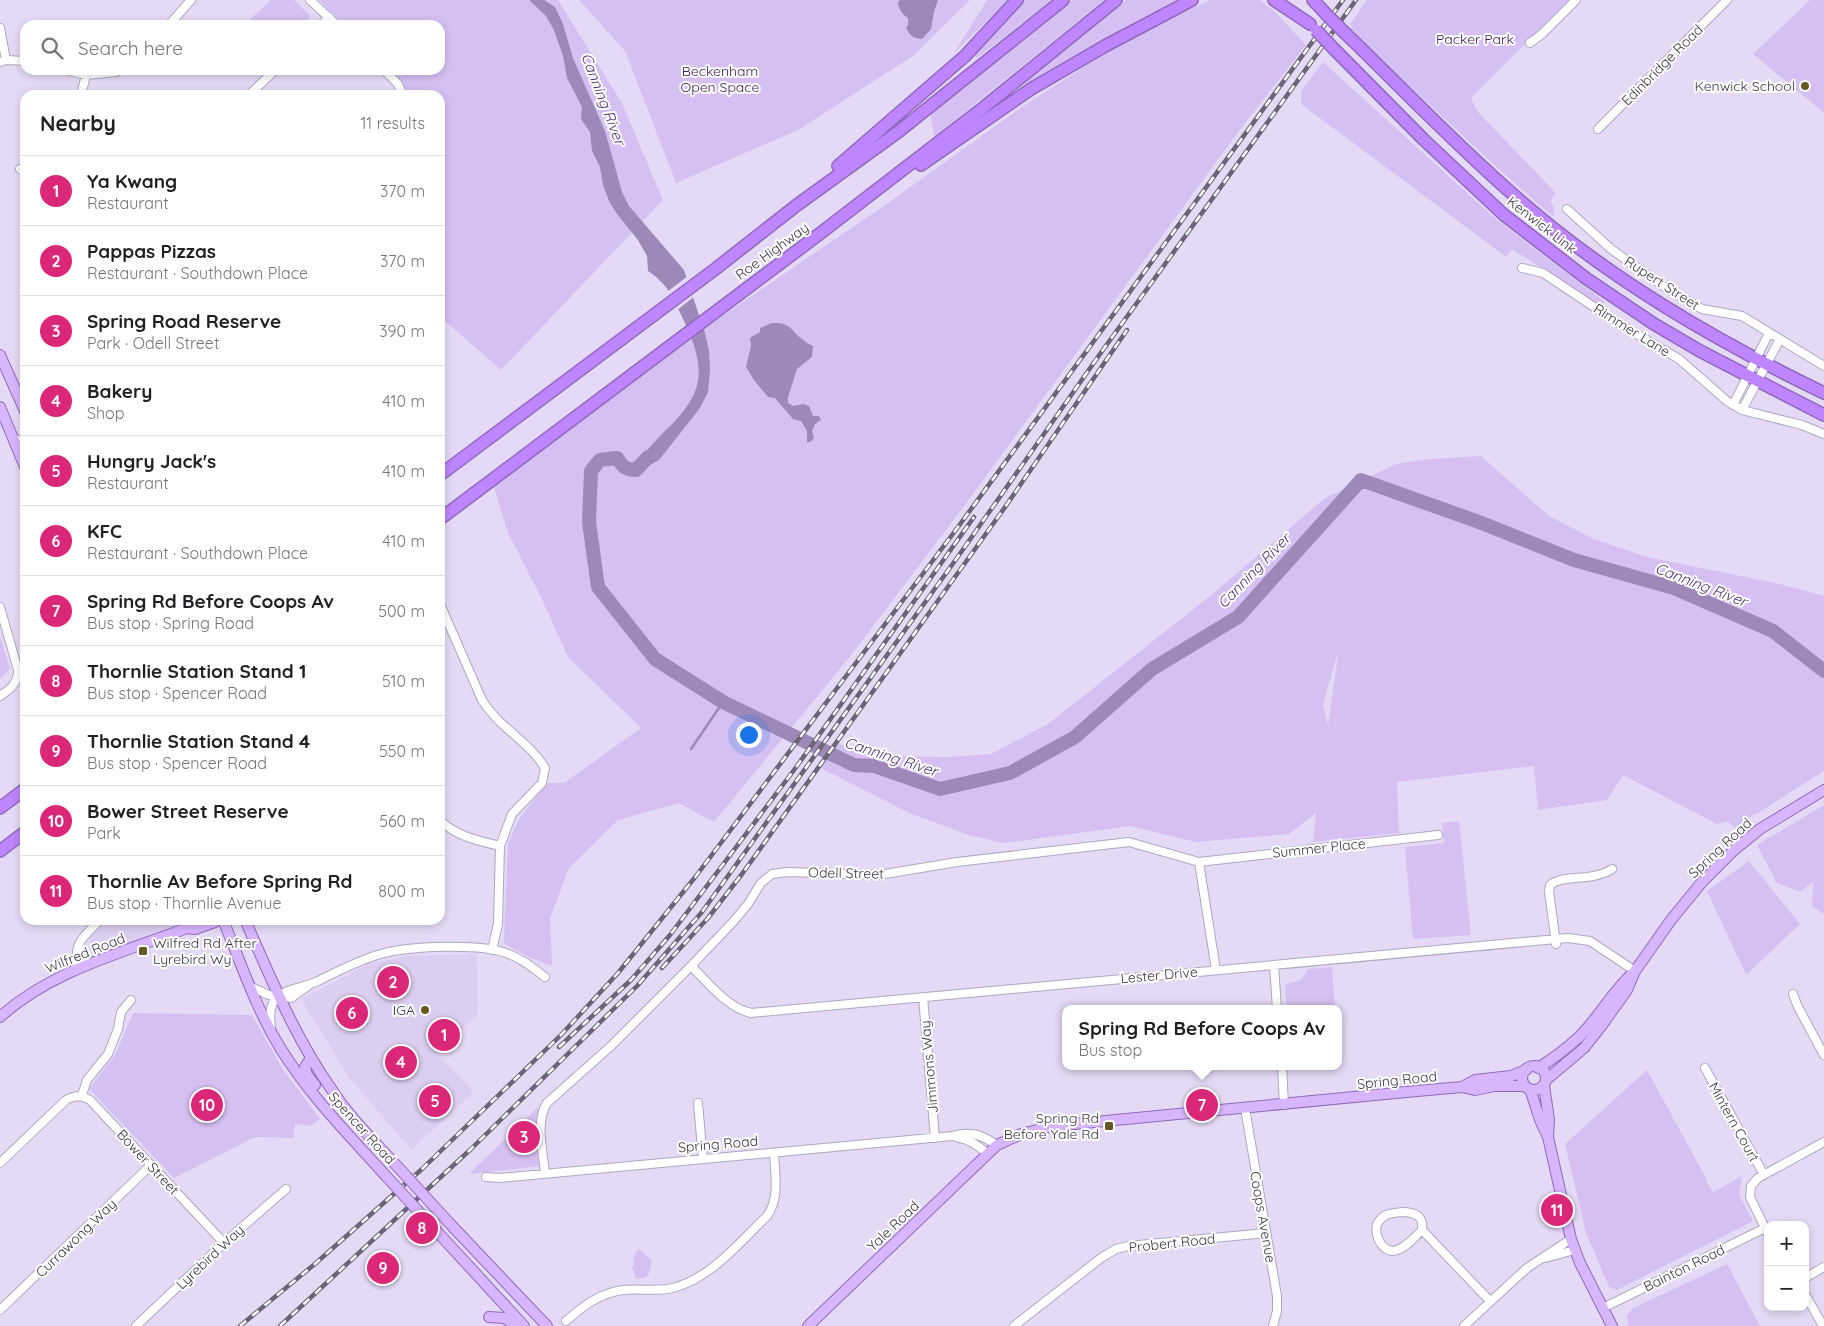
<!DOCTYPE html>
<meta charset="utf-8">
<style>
:root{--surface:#fff;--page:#f6f6f6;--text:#202124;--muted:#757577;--line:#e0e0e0;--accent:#db2777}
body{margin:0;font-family:Quicksand,sans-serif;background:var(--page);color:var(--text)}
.controls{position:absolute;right:15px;bottom:15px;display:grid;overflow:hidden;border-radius:10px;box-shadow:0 2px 8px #0003}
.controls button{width:45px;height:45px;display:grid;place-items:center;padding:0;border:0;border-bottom:1px solid var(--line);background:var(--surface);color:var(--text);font:25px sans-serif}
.you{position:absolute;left:748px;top:734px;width:18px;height:18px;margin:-12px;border:4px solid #fff;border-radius:50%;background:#1a73e8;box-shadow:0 0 0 8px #1a73e833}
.badge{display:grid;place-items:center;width:32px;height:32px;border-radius:50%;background:var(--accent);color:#fff;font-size:16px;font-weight:700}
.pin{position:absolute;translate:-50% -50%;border:2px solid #fff;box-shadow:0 1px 5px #0006}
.popup{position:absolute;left:1062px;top:1005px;width:280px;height:65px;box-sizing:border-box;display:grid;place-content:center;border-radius:10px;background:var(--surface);filter:drop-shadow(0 1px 4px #0005);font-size:16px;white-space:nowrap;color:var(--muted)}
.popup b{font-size:19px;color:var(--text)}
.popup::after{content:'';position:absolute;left:50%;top:100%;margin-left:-10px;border:10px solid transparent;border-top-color:var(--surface)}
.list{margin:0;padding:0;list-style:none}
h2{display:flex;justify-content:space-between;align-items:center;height:65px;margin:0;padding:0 20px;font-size:21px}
h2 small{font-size:16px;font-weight:400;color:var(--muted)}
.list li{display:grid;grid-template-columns:32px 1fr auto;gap:15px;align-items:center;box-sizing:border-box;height:70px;padding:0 20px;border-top:1px solid var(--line)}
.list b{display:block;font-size:19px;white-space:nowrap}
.list p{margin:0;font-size:16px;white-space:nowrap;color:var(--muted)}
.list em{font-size:16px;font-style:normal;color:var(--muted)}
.icon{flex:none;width:28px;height:28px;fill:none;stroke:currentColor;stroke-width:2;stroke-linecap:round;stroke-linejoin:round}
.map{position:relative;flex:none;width:1824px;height:1326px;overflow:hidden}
.search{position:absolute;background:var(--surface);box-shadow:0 2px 8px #0003;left:20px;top:20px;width:425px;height:55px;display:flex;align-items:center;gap:12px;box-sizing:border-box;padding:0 18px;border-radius:15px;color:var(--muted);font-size:19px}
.panel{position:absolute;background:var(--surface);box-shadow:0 2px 8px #0003;left:20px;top:90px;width:425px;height:835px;border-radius:15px}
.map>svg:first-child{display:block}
.built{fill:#dccef0}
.green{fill:#d6c0f3;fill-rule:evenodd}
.water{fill:#9d88b9}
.pier{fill:#e5daf6}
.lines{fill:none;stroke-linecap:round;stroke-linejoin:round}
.stream{stroke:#9d88b9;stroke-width:2.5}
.river{stroke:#9d88b9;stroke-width:14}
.minor-casing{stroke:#b1a6c0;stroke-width:10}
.major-casing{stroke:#8f69bc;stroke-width:12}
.highway-casing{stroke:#8f69bc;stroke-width:14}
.minor{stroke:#fff;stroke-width:8}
.major{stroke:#d8b6fe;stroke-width:10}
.highway{stroke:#be85fe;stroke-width:11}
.rail-casing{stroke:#6a6474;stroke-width:4.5}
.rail{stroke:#fff;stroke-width:2.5;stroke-dasharray:8;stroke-linecap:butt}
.major-bridge-casing{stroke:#8f69bc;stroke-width:12;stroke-linecap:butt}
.highway-bridge-casing{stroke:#8f69bc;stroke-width:14;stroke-linecap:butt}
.major-bridge{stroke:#d8b6fe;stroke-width:10}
.highway-bridge{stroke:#be85fe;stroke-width:11}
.poi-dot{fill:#665825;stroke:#fff;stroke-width:2}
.labels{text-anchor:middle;stroke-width:4;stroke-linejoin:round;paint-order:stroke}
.park-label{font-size:14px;fill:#3e205c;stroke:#fff}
.street-label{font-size:14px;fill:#393540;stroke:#fff}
.poi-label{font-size:14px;fill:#393540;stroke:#fff;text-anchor:end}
.water-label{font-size:15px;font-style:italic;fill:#4e316e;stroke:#fff}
</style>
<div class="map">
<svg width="1824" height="1326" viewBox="0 0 1824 1326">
<rect width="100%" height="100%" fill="#e5daf6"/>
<path class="built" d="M106 920H201L143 938 92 957 89 935Z
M477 954 478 1014 436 1054 474 1092 411 1150 348 1076 301 999 368 964 408 956Z"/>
<path class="green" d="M271 0H294L311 16 302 25H244Z
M319 0H558L622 103 663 200 501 370 444 320 440 310V95H406L400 80 391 70H440V25H345Z
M579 0H970L913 56 798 130 676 183 625 51Z
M987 0H1009L954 53Z
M1021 0H1052L977 58 972 53Z
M1072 0H1104L934 137 930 112Z
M1126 0H1181L1101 42 1027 86 1025 83Z
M1210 0H1260L1276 13 1306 45 1239 131 959 513 848 659 714 822 679 803 618 820 569 868 550 918 552 966 531 958 503 943 504 937 508 843 519 819 547 783H564L641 728 568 657 542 599 508 533 494 487 709 325 888 203 1019 109 1127 39Z
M1367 0H1569L1471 98 1477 111 1553 190 1555 194 1550 201 1554 207 1553 217 1491 162 1350 31 1352 27 1350 24Z
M1810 0H1824V113L1753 54Z
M1323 62 1497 220 1605 302 1601 307 1512 249 1506 257 1301 104V91Z
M1481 456 1549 516 1594 539 1647 557 1780 584 1824 596V771L1758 813 1753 815 1736 830 1728 821 1717 824 1623 775 1607 800 1538 810 1534 766 1397 782 1399 833 1313 842 1316 813 1289 834 1196 842 1130 826 1004 843 969 835 909 813 817 766 833 743 894 756 946 757 991 754 1048 724 1210 596 1325 498 1396 464 1430 459ZM1337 655H1338L1328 725 1323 705Z
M0 636 10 669 0 679Z
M1824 805V913L1823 914 1812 906 1813 882 1800 892 1776 882 1757 845Z
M1459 821 1471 935 1413 939 1405 847 1444 843 1442 823Z
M1749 861 1800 924 1746 975 1707 891Z
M1332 967 1335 1009H1287L1285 985 1301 980 1308 969Z
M133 1013 252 1015 282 1068 320 1119 311 1126 295 1124 293 1138 255 1137 174 1178 89 1089 115 1055Z
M1647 1070 1706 1178 1705 1179 1713 1192 1742 1176 1739 1195 1753 1221 1617 1290 1609 1287 1586 1233 1565 1144Z
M538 1107 541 1166 469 1174Z
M639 1249 652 1260C649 1271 651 1281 635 1278L634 1270 630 1269 634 1266 633 1261 636 1251Z
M1727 1264 1760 1326H1628L1627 1315 1633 1308Z"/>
<path class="water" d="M529 0H544L555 7 563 24 573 58 605 131 622 192 629 206 684 270 705 333 709 351 710 370 708 392 700 408 659 460 648 466 636 470C642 454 653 443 665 431 704 394 707 371 685 323 674 300 670 286 648 271L647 256 638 240 617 214 609 201 603 185 600 167 592 151 590 132 581 119 582 107 567 78 563 56 554 30 546 16Z
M900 0H938L934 12 931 29 922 39C913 38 910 36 906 28L908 25V18C902 14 899 10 898 2Z
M772 323C792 323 789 329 802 339 805 342 809 344 813 346L812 357 797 369 788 397V403L793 406 803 404 809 406 813 416H819L821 420 815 424 812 431 814 438 810 442H807V431L801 421 793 419 775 398 768 397 754 380 746 367 751 346 750 338 760 332V328Z"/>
<path class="pier" d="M688 276 695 296 676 311 667 292Z"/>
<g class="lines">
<path class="stream" d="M691 749 723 702"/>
<path class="river" d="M648 457 636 470C626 470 622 466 617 458L600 460 591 471 589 522 598 587 655 659 723 702 854 765 874 766 940 789 1010 773 1075 737 1152 669 1238 617 1361 480 1479 522 1574 560 1674 588 1773 631 1824 671"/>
<g class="minor-casing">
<path id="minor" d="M310 0 337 25
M169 25 191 0
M321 25 329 17
M0 28 6 60
M1530 43 1542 34 1576 0
M0 62 6 60 25 61
M66 70 86 75 116 72 120 70
M384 70 398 84 401 91 399 95
M81 95 86 75
M249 95 275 70
M1598 129 1727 0
M20 169 25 167
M1567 209 1611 249 1666 288 1702 309 1742 316 1824 366
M1522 268 1543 273 1618 323 1679 359 1727 401 1742 410 1802 425 1824 434
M1733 405 1769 333
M1742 410 1780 339
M12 437 25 444
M440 604 482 700C499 728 529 741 545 768L542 783 512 814 500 846 498 924 492 950
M0 607 18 670C18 684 10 689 0 696
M440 820C455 836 479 841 500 846
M1199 862 1438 835
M1556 944 1549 891 1550 885C1563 874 1592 882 1612 869
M79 945 87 965
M1274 965 1277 1009
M691 966C709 983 726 1007 751 1013L1568 938 1590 941 1635 971
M78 968C73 943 83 937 100 920
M251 987 269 995 291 998 308 986
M1793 994 1798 1007 1824 1055
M923 997 935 1138
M271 1028C265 987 291 993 318 981 338 971 359 960 381 954 408 946 480 943 506 953 521 958 533 968 545 977
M1282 1066 1284 1105
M1705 1068 1764 1175
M82 1095 87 1080 108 1054 118 1029 121 1012 131 1000
M698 1103 703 1159
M1245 1108 1277 1296V1311L1273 1326
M956 1137C969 1139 977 1145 987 1153
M0 1163 66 1100C75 1095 81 1095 90 1100L224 1243
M545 1173C543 1151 535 1122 547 1103L611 1046 691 966 733 922 748 904 761 883 772 874 788 872 879 875 957 862 1129 842 1199 862 1216 970
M486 1177 500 1178 952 1136C971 1131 980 1134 997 1145
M1402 1212C1415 1212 1424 1216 1422 1230 1415 1237 1404 1250 1393 1251 1380 1251 1371 1229 1380 1220 1385 1213 1394 1213 1402 1212Z
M1422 1230 1490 1301
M1767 1232 1750 1197 1751 1186 1758 1178 1824 1142
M1545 1258 1575 1250
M1805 1278 1824 1267
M1805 1294 1823 1326
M1603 1308 1765 1228
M0 1310 151 1165
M566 1321C583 1306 600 1293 623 1290 639 1288 657 1292 673 1288 711 1278 739 1243 767 1216 780 1198 775 1175 774 1153
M136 1326 224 1243 286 1189
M1014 1326 1101 1258 1116 1249 1128 1246 1266 1233
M1464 1326 1527 1268 1571 1239"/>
</g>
<g class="major-casing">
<path id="major" d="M0 355 25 411
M0 407 25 467
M223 920C241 963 256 1009 281 1049 310 1096 349 1135 386 1176
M245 920C271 978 295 1038 332 1090 350 1118 374 1141 397 1166
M187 928 190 923 196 920
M0 1017C52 970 122 953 187 928L195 929 215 922 217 920
M311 1058 305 1067 307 1075 315 1085
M1522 1078a12 12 0 1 1 24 0a12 12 0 1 1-24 0Z
M1538 1068C1553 1059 1567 1048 1579 1037 1599 1017 1612 992 1633 973
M1546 1080 1584 1048 1602 1025 1627 990 1635 971 1671 920 1702 882 1734 850 1760 829 1824 790
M1544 1085 1549 1120 1548 1136
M1462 1087 1475 1080 1511 1076 1526 1070
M1530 1089 1540 1120 1548 1137 1571 1239 1580 1263 1612 1326
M453 1227 547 1326
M442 1237 524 1326
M489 1317 504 1318 518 1326
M808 1326 997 1145 1021 1134 1053 1126 1406 1092 1462 1087 1475 1090 1494 1086H1525"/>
</g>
<g class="highway-casing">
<path id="highway" d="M1274 0 1310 24
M1313 0 1328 16
M1347 35C1403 89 1457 146 1516 197 1608 278 1714 340 1824 393
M1335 50 1423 139 1504 215 1587 279 1654 324 1700 351 1824 415
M921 165 1031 89 1105 46 1192 0
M838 166 965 56 1017 0
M440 475 714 270 797 205 898 132 1063 0
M440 519 822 232 983 108 1116 0
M0 808 25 789
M0 851 25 832"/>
</g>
<use href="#minor" class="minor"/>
<use href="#major" class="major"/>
<use href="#highway" class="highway"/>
<g class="rail-casing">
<path id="rail" d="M662 968 708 918 742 874 1003 510 1127 330
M559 1047 631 980 670 935 797 766 974 517
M240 1326 316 1263 422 1169 561 1035 618 973 696 876 958 527 1343 0
M280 1326 471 1149 637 986 702 912 957 558 1100 354 1356 0"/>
</g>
<use href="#rail" class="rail"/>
<g class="major-bridge-casing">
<path id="major-bridge" d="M397 1166 453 1227
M386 1176 442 1237"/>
</g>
<g class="highway-bridge-casing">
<path id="highway-bridge" d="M1328 16 1347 35
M1316 30 1335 50"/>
</g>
<use href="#major-bridge" class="major-bridge"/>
<use href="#highway-bridge" class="highway-bridge"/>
</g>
<g class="poi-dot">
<circle cx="1805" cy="86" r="5"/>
<rect x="138" y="946" width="10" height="10" rx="2.5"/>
<circle cx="425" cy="1010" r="5"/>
<rect x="1104" y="1121" width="10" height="10" rx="2.5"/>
</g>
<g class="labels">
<g class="park-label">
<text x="1475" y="44">Packer Park</text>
<text x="720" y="76">Beckenham<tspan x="720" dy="16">Open Space</tspan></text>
</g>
<g class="street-label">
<text transform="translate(1662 65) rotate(-45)" y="5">Edinbridge Road</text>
<text transform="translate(1542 225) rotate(38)" y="5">Kenwick Link</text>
<text transform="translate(772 251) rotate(-36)" y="5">Roe Highway</text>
<text transform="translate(1662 283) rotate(33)" y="5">Rupert Street</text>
<text transform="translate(1632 330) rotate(32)" y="5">Rimmer Lane</text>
<text transform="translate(1319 848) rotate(-6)" y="5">Summer Place</text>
<text transform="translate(1720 848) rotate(-43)" y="5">Spring Road</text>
<text transform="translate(846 873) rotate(1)" y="5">Odell Street</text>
<text transform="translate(85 953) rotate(-22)" y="5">Wilfred Road</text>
<text transform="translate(1159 975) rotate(-5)" y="5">Lester Drive</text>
<text transform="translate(929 1067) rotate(-95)" y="5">Jimmons Way</text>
<text transform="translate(1397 1080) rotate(-6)" y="5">Spring Road</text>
<text transform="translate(1734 1122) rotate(61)" y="5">Mintern Court</text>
<text transform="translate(362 1128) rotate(48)" y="5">Spencer Road</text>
<text transform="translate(718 1144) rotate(-5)" y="5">Spring Road</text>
<text transform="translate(148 1162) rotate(47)" y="5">Bower Street</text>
<text transform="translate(1263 1217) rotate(80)" y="5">Coops Avenue</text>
<text transform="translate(893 1226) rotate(-44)" y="5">Yale Road</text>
<text transform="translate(76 1238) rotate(-44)" y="5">Currawong Way</text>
<text transform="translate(1172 1243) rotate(-6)" y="5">Probert Road</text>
<text transform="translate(210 1257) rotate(-43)" y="5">Lyrebird Way</text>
<text transform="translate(1684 1268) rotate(-26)" y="5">Bainton Road</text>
</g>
<g class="poi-label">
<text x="1795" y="91">Kenwick School</text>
<text x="153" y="948" text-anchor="start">Wilfred Rd After<tspan x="153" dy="16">Lyrebird Wy</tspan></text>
<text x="415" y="1015">IGA</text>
<text x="1099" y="1123">Spring Rd<tspan x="1099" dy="16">Before Yale Rd</tspan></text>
</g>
<g class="water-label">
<text transform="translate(603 99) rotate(69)" y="5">Canning River</text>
<text transform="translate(1254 571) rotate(-46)" y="5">Canning River</text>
<text transform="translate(1701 585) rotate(21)" y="5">Canning River</text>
<text transform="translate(891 757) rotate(18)" y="5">Canning River</text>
</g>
</g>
</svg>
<div class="controls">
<button>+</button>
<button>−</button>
</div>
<div class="you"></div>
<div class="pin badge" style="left:444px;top:1035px">1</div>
<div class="pin badge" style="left:393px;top:982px">2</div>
<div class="pin badge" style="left:524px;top:1137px">3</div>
<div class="pin badge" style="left:401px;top:1062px">4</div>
<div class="pin badge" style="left:435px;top:1101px">5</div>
<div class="pin badge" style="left:352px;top:1013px">6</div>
<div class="pin badge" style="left:1202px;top:1105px">7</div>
<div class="popup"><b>Spring Rd Before Coops Av</b>Bus stop</div>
<div class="pin badge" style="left:422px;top:1228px">8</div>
<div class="pin badge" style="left:383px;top:1268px">9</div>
<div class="pin badge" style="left:207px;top:1105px">10</div>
<div class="pin badge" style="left:1557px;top:1210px">11</div>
<div class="search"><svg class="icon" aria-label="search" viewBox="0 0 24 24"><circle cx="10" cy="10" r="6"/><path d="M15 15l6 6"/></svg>Search here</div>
<section class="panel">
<h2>Nearby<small>11 results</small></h2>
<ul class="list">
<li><span class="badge">1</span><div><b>Ya Kwang</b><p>Restaurant</p></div><em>370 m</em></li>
<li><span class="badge">2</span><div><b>Pappas Pizzas</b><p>Restaurant · Southdown Place</p></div><em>370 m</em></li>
<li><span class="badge">3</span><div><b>Spring Road Reserve</b><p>Park · Odell Street</p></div><em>390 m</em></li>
<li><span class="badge">4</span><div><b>Bakery</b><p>Shop</p></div><em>410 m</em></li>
<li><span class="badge">5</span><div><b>Hungry Jack's</b><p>Restaurant</p></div><em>410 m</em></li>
<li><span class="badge">6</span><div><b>KFC</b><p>Restaurant · Southdown Place</p></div><em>410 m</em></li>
<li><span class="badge">7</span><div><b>Spring Rd Before Coops Av</b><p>Bus stop · Spring Road</p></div><em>500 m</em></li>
<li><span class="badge">8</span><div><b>Thornlie Station Stand 1</b><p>Bus stop · Spencer Road</p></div><em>510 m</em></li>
<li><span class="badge">9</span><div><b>Thornlie Station Stand 4</b><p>Bus stop · Spencer Road</p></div><em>550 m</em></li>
<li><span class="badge">10</span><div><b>Bower Street Reserve</b><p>Park</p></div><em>560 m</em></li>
<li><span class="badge">11</span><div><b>Thornlie Av Before Spring Rd</b><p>Bus stop · Thornlie Avenue</p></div><em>800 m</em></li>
</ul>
</section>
</div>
